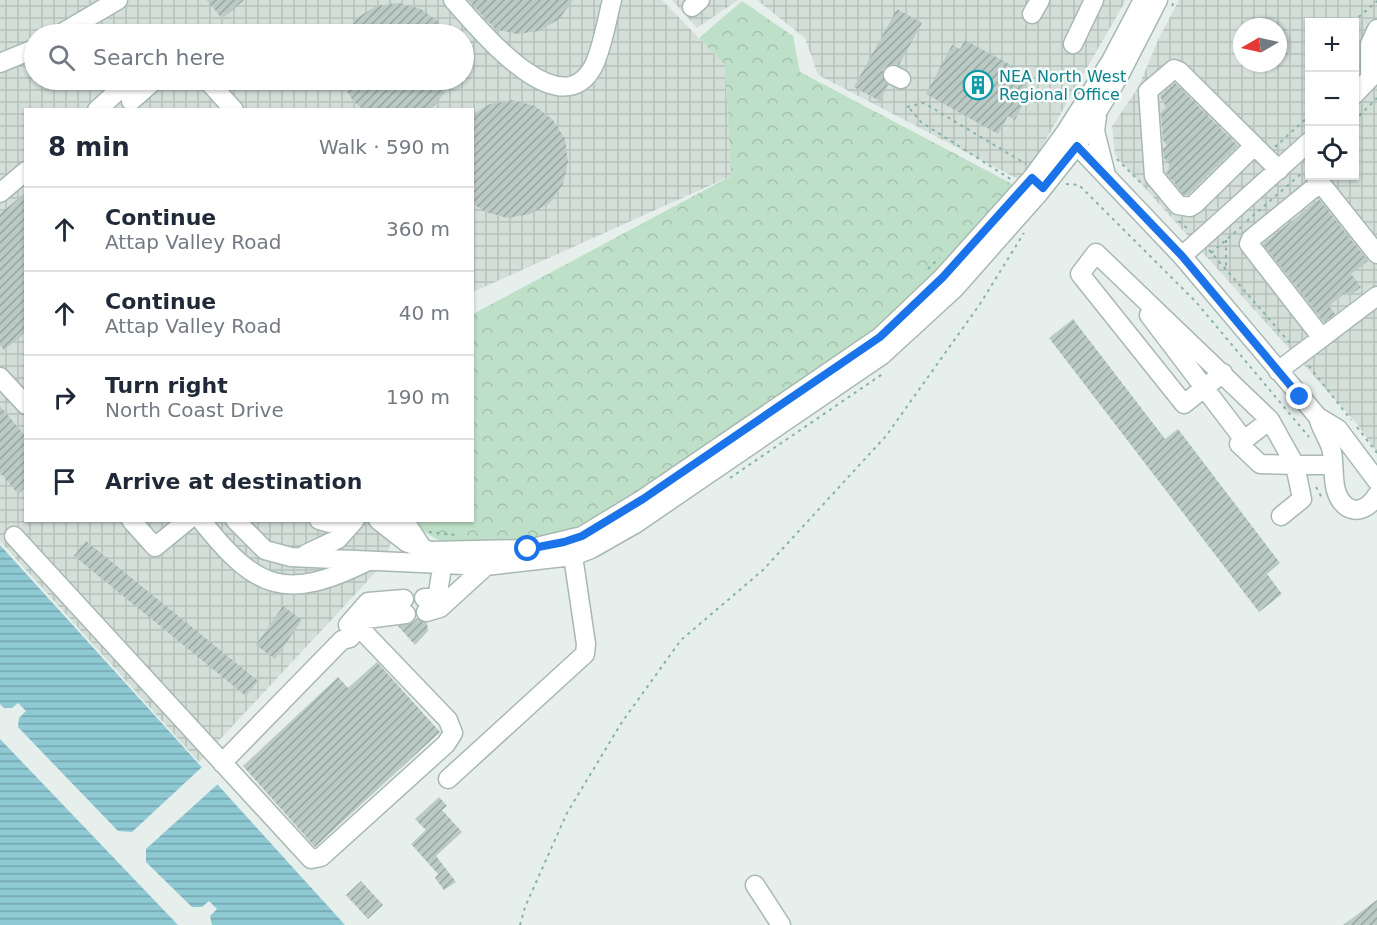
<!DOCTYPE html>
<meta charset="utf-8">
<style>
:root{--surface:#fff;--page:#f2f2f3;--text:#1f2937;--muted:#747a83;--line:#e0e1e3}
body{margin:0;font-family:"DejaVu Sans",sans-serif;background:var(--page);color:var(--text)}
.controls{position:absolute;right:18px;top:18px;display:grid;overflow:hidden;border-radius:0px;box-shadow:0 2px 4px #0004}
.controls button{width:54px;height:54px;display:grid;place-items:center;padding:0;border:0;border-bottom:2px solid var(--line);background:var(--surface);color:var(--text);font:30px sans-serif}
.compass{position:absolute;left:1233px;top:18px;width:54px;height:54px;border-radius:50%;background:var(--surface);box-shadow:0 2px 4px #0004;rotate:261deg}
.stop{position:absolute;width:18px;height:18px;margin:-14px;border:4px solid #1a73e8;border-radius:50%;background:#fff}
.stop.end{background:#1a73e8;border-color:#fff;box-shadow:0 2px 6px #0008}
.list{margin:0;padding:0;list-style:none}
h2{display:flex;justify-content:space-between;align-items:center;height:78px;margin:0;padding:0 24px;font-size:26px}
h2 small{font-size:20px;font-weight:400;color:var(--muted)}
.list li{display:grid;grid-template-columns:39px 1fr auto;gap:18px;align-items:center;box-sizing:border-box;height:84px;padding:0 24px;border-top:2px solid var(--line)}
.list b{display:block;font-size:22px;white-space:nowrap}
.list p{margin:0;font-size:20px;white-space:nowrap;color:var(--muted)}
.list em{font-size:20px;font-style:normal;color:var(--muted)}
.icon{flex:none;width:33px;height:33px;fill:none;stroke:currentColor;stroke-width:2;stroke-linecap:round;stroke-linejoin:round}
.map{position:relative;flex:none;width:1377px;height:925px;overflow:hidden}
.search{position:absolute;background:var(--surface);box-shadow:0 2px 4px #0004;left:24px;top:24px;width:450px;height:66px;display:flex;align-items:center;gap:15px;box-sizing:border-box;padding:0 21px;border-radius:33px;color:var(--muted);font-size:22px}
.panel{position:absolute;background:var(--surface);box-shadow:0 2px 4px #0004;left:24px;top:108px;width:450px;height:414px;border-radius:0px}
.map>svg:first-child{display:block}
.industrial{fill:url(#industrial-grid);fill-rule:evenodd}
.forest{fill:url(#forest-crowns)}
.water{fill:url(#water-rules)}
.pier{fill:#e6efeb}
.building{fill:url(#building-hatch)}
.lines{fill:none;stroke-linecap:round;stroke-linejoin:round}
.minor-casing{stroke:#a8b8b2;stroke-width:21}
.path{stroke:#86b3a5;stroke-width:2;stroke-dasharray:3 4.5;stroke-linecap:butt}
.minor{stroke:#fff;stroke-width:18}
.route{stroke:#1a73e8;stroke-width:8}
.labels{text-anchor:middle;stroke-width:5;stroke-linejoin:round;paint-order:stroke}
.culture-label{font-size:16px;fill:#0d838f;stroke:#f7fbf9;text-anchor:start}
</style>
<div class="map">
<svg width="1377" height="925" viewBox="0 0 1377 925">
<defs>
<pattern id="industrial-grid" width="8" height="8" patternUnits="userSpaceOnUse" patternTransform="scale(1.5)"><rect width="8" height="8" fill="#d4dfda"/><path d="M0 4h8M4 0v8" fill="none" stroke="#b6c1bc"/></pattern>
<pattern id="forest-crowns" width="20" height="18" patternUnits="userSpaceOnUse" patternTransform="scale(1.5)"><rect width="20" height="18" fill="#bfe0c8"/><path d="M2 6a3 3 0 1 1 6 0M12 15a3 3 0 1 1 6 0" fill="none" stroke="#a4c1ad"/></pattern>
<pattern id="water-rules" width="6" height="5" patternUnits="userSpaceOnUse" patternTransform="scale(1.5)"><rect width="6" height="5" fill="#8ec9d4"/><path d="M0 2.5h6" fill="none" stroke="#74a5ad"/></pattern>
<pattern id="building-hatch" width="6" height="6" patternUnits="userSpaceOnUse" patternTransform="scale(1.5)"><rect width="6" height="6" fill="#bbcac4"/><path d="M-1 1l2-2M0 6l6-6M5 7l2-2" fill="none" stroke="#98a6a0"/></pattern>
</defs>
<rect width="100%" height="100%" fill="#e6efeb"/>
<path class="industrial" d="M0 0H662L725 65 731 176 473 292 472 110H26V520L394 521 387 560 199 762 0 541ZM34 34H464V80H34Z
M672 0H738L697 28Z
M757 0H1126L1022 181 818 75 805 38Z
M1179 0H1377V452L1358 425 1115 155 1112 126 1138 88 1159 38ZM1310 22H1354V176H1310ZM1242 27H1278V63H1242Z"/>
<path class="forest" d="M742 1 793 36 800 72 1018 187 868 342 567 539 440 541 409 523 410 520H472L473 314 731 176 725 65 699 38Z"/>
<path class="water" d="M0 545 345 925H0Z"/>
<path class="pier" d="M18 703 26 711 19 718 18 727 118 831 132 832 203 766 219 783 146 849V862L192 907H202L209 901 217 909 210 916 212 925H178L0 739V704L4 708H12Z"/>
<path class="building" d="M207 0H244L222 19Z
M468 0H573L559 19 539 31 517 34 495 29Z
M399 3 421 9 439 22 446 34H345L357 18 376 6Z
M897 9 922 23 899 65 892 64 883 69 882 76 888 85 880 101 854 87Z
M965 40 1031 76 1021 94 1027 97 1015 120 1008 116 998 134 926 94 952 45 960 49Z
M340 80H451L449 87 435 105 428 110H364L353 101Z
M1175 83 1238 146 1188 195H1184L1166 172 1172 166 1164 158 1163 149 1167 145 1163 140 1161 112 1166 107 1160 96Z
M513 100 535 106 553 120 565 139 568 162 563 184 550 203 530 214 508 218 485 212 472 203V115L490 104Z
M26 192V332L4 350 0 345V214Z
M1319 199 1368 261 1351 274 1361 287 1349 296 1346 292 1329 306 1335 314 1324 322 1263 244Z
M1073 319 1165 439 1178 429 1280 563 1267 574 1282 594 1259 612 1049 338Z
M0 406 26 437V487L18 494 0 472Z
M86 541 258 681 246 696 74 556Z
M283 606 302 620 275 659 256 645Z
M417 618 427 623 428 631 415 645 398 626 412 623Z
M377 662 440 732 315 847 243 766 338 677 348 688Z
M439 797 447 806 442 810 462 832 436 856 456 882 444 890 435 878 438 874 411 844 426 830 415 819Z
M361 881 383 905 368 919 346 895Z
M1377 900V925H1343Z"/>
<g class="lines">
<g class="minor-casing">
<path id="minor" d="M453 0C477 26 559 129 593 67 602 50 607 19 612 0
M692 7 700 0
M1032 14 1040 0
M60 34 118 0
M1073 44 1094 0
M0 63 34 49
M893 75 901 79
M1370 76V44L1377 29
M207 80 234 110
M1354 95 1377 71
M131 101 155 80
M97 110 130 80
M1097 116 1095 131 1105 171
M1069 137 1182 256 1318 417 1338 429 1377 481
M1254 146 1195 204 1190 207 1178 205 1154 176 1148 91 1174 69 1179 71 1279 170
M1315 176 1377 254
M1321 182 1251 239 1249 244 1322 338
M0 193 26 171
M1182 256 1310 141
M1149 315 1244 440
M1278 371 1377 296
M1223 373 1184 404 1080 274 1096 253 1270 420 1295 465H1333
M0 377 26 405
M1318 417C1321 430 1330 440 1332 452 1334 463 1333 475 1335 486 1340 513 1363 518 1377 495
M1270 420 1239 444 1260 464 1295 465 1302 499 1281 516
M131 520 155 547 188 520
M201 520C256 590 286 602 368 561
M235 520 265 550 291 557 486 566 573 556 591 549 635 524 882 355 955 288 1039 193 1077 145 1119 76 1158 0
M319 520 329 523 344 520
M378 520 406 542 430 551 528 549 582 536 643 499 880 337 943 277 1032 178 1065 133 1111 61 1143 0
M404 520 421 546
M14 536 311 859 321 857 446 744 453 733 448 720 352 620
M306 554 338 539 355 520
M424 598H434L438 593 444 554
M426 612 440 608 486 566
M348 625 368 602 404 599
M222 763 342 640 350 638 366 619 406 614
M448 779 585 654 586 644 573 556
M755 885 781 925"/>
</g>
<path class="path" d="M1172 6 1175 0
M1353 22 1377 1
M907 107 924 103 1026 164
M910 109 921 122 1012 180
M1354 121 1377 98
M1275 147 1310 115
M1117 159 1141 183
M1066 184 1079 185 1196 302 1309 437
M1179 221 1190 231
M1247 221 1302 173
M1226 240V270
M1209 250 1290 343
M1211 253 1241 227
M928 269 939 258
M1309 366 1351 420
M1357 427 1377 453
M730 478 884 373
M1316 487 1322 498
M429 532 456 535
M520 925 525 907 567 813 622 722 681 640 763 570 886 436 980 304 1024 233"/>
<use href="#minor" class="minor"/>
</g>
<g class="lines">
<path class="route" d="M528 549 564 542 582 536 643 499 880 337 943 277 1032 178 1043 188 1077 146 1182 256 1300 397"/>
</g>
<defs>
<g id="building-ring" transform="scale(1.5)"><circle r="9.5" fill="#f7fbf9" stroke="#0f9aa8" stroke-width="1.5"/><path d="M-4-6H4V6H1V3H-1V6H-4ZM-2.5-4.3h1.7v1.8h-1.7ZM.8-4.3h1.7v1.8H.8ZM-2.5-1h1.7V.8h-1.7ZM.8-1h1.7V.8H.8Z" fill="#0f9aa8"/></g>
</defs>
<g fill-rule="evenodd">
<use href="#building-ring" x="978" y="85"/>
</g>
<g class="labels">
<g class="culture-label">
<text x="999" y="82">NEA North West<tspan x="999" dy="18">Regional Office</tspan></text>
</g>
</g>
</svg>
<div class="controls">
<button>+</button>
<button>−</button>
<button><svg class="icon" aria-label="locate" viewBox="0 0 24 24"><circle cx="12" cy="12" r="6"/><path d="M12 2v4M12 18v4M2 12h4M18 12h4"/></svg></button>
</div>
<svg class="compass" viewBox="-18 -18 36 36"><path d="M0-13l5 13h-10z" fill="#e53935"/><path d="M0 13l5-13h-10z" fill="#747a83"/></svg>
<div class="stop" style="left:528px;top:549px"></div>
<div class="stop end" style="left:1300px;top:397px"></div>
<div class="search"><svg class="icon" aria-label="search" viewBox="0 0 24 24"><circle cx="10" cy="10" r="6"/><path d="M15 15l6 6"/></svg>Search here</div>
<section class="panel">
<h2>8 min<small>Walk · 590 m</small></h2>
<ul class="list">
<li><svg class="icon" aria-label="ahead" viewBox="0 0 24 24"><path d="M12 20V5M6 11l6-6 6 6"/></svg><div><b>Continue</b><p>Attap Valley Road</p></div><em>360 m</em></li>
<li><svg class="icon" aria-label="ahead" viewBox="0 0 24 24"><path d="M12 20V5M6 11l6-6 6 6"/></svg><div><b>Continue</b><p>Attap Valley Road</p></div><em>40 m</em></li>
<li><svg class="icon" aria-label="right" viewBox="0 0 24 24"><path d="M7 20v-9h11M14 6l5 5-5 5"/></svg><div><b>Turn right</b><p>North Coast Drive</p></div><em>190 m</em></li>
<li><svg class="icon" aria-label="arrive" viewBox="0 0 24 24"><path d="M6 21V4h12l-3 4 3 4H6"/></svg><div><b>Arrive at destination</b></div></li>
</ul>
</section>
</div>
